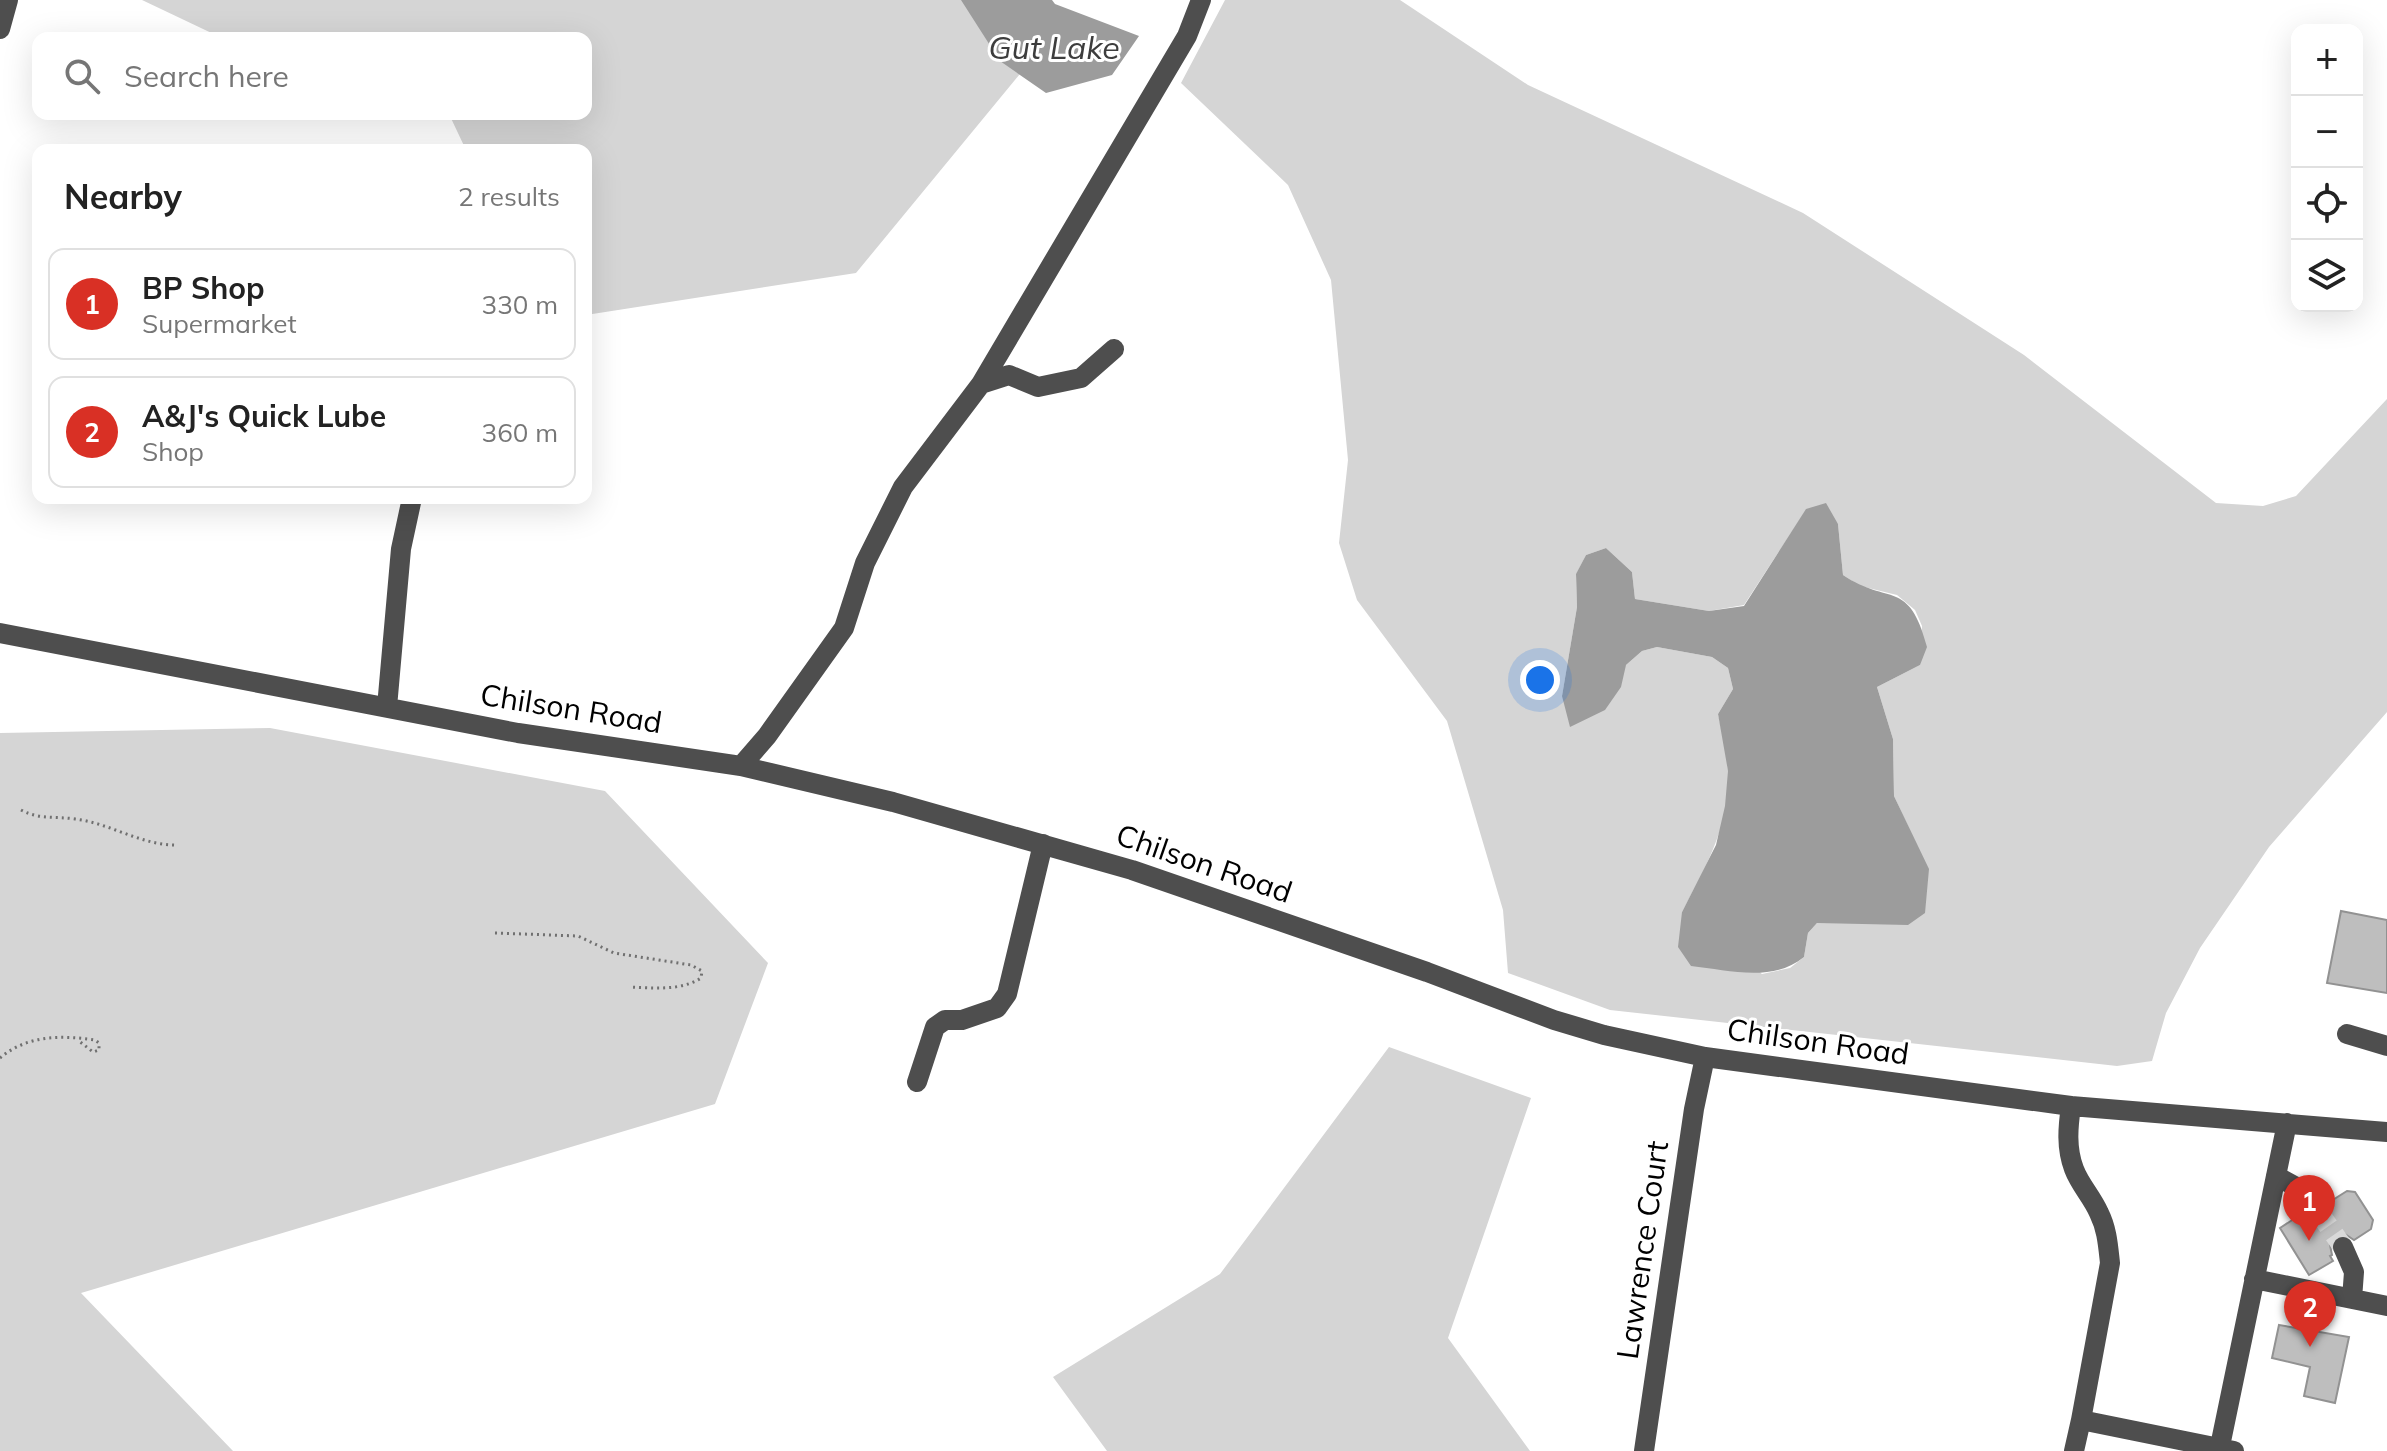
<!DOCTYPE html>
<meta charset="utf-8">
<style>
:root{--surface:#fff;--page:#f6f6f6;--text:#222;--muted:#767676;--line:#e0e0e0;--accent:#d93025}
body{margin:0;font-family:Mulish,sans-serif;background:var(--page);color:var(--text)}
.controls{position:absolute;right:24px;top:24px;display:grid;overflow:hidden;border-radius:16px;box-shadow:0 8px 32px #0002}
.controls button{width:72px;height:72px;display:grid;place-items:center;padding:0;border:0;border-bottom:2px solid var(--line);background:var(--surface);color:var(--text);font:40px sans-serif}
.you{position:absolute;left:1540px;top:680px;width:28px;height:28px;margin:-20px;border:6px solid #fff;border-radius:50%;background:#1a73e8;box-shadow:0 0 0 12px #1a73e833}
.badge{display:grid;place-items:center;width:52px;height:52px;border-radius:50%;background:var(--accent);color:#fff;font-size:26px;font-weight:700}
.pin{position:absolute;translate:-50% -66px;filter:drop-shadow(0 2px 4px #0008)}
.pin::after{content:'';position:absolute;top:42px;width:28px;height:24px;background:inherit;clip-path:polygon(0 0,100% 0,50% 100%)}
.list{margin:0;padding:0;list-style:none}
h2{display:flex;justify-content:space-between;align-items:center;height:104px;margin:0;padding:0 32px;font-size:34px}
h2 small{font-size:26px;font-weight:400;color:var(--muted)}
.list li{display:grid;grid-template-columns:52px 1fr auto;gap:24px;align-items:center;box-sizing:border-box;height:112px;margin:0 16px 16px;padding:0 16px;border:2px solid var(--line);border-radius:16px}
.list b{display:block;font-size:30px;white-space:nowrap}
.list p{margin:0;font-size:26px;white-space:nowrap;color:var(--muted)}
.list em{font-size:26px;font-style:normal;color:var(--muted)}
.icon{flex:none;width:44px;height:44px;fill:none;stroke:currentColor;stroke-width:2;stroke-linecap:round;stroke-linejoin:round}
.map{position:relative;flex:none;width:2387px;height:1451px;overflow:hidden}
.search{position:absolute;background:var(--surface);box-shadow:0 8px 32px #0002;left:32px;top:32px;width:560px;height:88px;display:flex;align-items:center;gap:20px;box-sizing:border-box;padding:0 28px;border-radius:16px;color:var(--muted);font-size:30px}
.panel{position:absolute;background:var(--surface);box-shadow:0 8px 32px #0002;left:32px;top:144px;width:560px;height:360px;border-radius:16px}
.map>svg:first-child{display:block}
.green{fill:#d5d5d5;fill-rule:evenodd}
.water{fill:#9c9c9c}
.building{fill:#bebebe;stroke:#929292;stroke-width:2}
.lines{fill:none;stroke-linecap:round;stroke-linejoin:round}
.minor-tunnel{stroke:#d9d9d9;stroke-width:20;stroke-dasharray:20 10;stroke-linecap:butt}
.path{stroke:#707070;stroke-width:3;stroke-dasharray:2 4;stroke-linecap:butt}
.minor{stroke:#4e4e4e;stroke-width:20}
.labels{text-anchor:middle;stroke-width:6;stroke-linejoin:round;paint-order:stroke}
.street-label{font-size:30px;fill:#000;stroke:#fff}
.water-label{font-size:32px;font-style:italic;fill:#3d3d3d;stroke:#fff}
</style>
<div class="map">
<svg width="2387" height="1451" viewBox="0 0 2387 1451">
<rect width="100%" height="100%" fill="#fff"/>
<path class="green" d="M142 0H1039L1052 35 856 273 586 315V150H466L449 114H586V38H222Z
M1225 0H1400L1528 85 1803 213 2024 355 2216 503 2263 506 2296 496 2387 399V712L2269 847 2200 948 2166 1013 2152 1061 2117 1066 1610 1010 1508 973 1503 910 1447 721 1357 600 1339 543 1348 460 1331 280 1288 185 1181 83ZM1806 510 1838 524 1843 575 1860 586 1897 595 1915 610 1922 626 1920 665 1877 687 1893 739 1894 796 1928 869 1849 922 1817 923 1808 933 1804 957 1790 968 1762 974 1682 912C1705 868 1732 822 1728 770 1726 751 1722 732 1718 714L1733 689 1728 668 1712 657 1657 647 1642 651 1626 665 1562 696 1577 607 1576 575 1586 555 1606 548 1632 572 1635 599 1709 611 1744 605Z
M270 728 605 791 768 963 715 1104 81 1293 233 1451H0V733Z
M1389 1047 1531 1098 1448 1338 1530 1451H1107L1053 1377 1220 1274Z"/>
<path class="water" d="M961 0H1052L1055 4 1139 36 1112 75 1046 93 1000 61Z
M1826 503 1838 524 1843 575C1889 606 1909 578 1927 647L1920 665 1877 687 1893 739 1894 796 1929 869 1925 913 1908 925 1817 923 1808 933 1804 957C1772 983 1729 970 1691 966L1678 947 1682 912 1716 845 1725 806 1728 771 1718 714 1733 689 1728 668 1712 657 1657 647 1642 651 1626 665 1621 687 1605 710 1570 727 1562 696 1577 607 1576 574 1586 555 1606 548 1632 572 1635 599 1709 611 1744 606 1806 509Z"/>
<path class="building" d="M2341 911 2387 920V993L2327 983Z
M2347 1191 2355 1192 2373 1220 2371 1229 2354 1240 2345 1234 2337 1236 2330 1245 2332 1255 2330 1256 2333 1261 2309 1275 2280 1228 2303 1213 2313 1222 2325 1221 2329 1214 2328 1203Z
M2279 1325 2349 1337 2335 1403 2304 1396 2310 1367 2272 1358Z"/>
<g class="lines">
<path class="minor-tunnel" d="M2317 1210 2343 1247"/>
<path class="path" d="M21 810C40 820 55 816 75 819 110 823 142 846 178 845
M495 933 578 936 614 953 691 965 702 971 701 978C681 991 653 988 630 987
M0 1058C27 1035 61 1035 95 1040L99 1043V1050L93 1052 79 1041"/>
<path class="minor" d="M0 29 8 0
M981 384 1187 36 1201 0
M0 633 518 733 741 766 893 802 1132 870 1427 972 1554 1020 1604 1035 1705 1057 2071 1106 2387 1132
M387 707 401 549 412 498
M741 766 767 736 844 628 865 563 903 487 981 384 1009 375 1038 387 1081 378 1114 349
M2347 1034 2387 1046
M917 1082 935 1027 945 1020H962L997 1008 1007 994 1043 844
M2071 1106C2068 1127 2066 1148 2074 1169 2080 1185 2092 1197 2099 1213 2107 1229 2108 1245 2110 1263L2081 1420 2234 1451
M2276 1176 2300 1189 2317 1210
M2343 1247 2354 1272 2352 1299
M2254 1279 2387 1306
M1644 1451 1694 1109 1705 1057
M2074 1451 2081 1420
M2219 1451 2287 1123"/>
</g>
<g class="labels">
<g class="street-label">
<text transform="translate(571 709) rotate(9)" y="10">Chilson Road</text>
<text transform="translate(1204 864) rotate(19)" y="10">Chilson Road</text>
<text transform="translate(1818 1042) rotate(8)" y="10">Chilson Road</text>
<text transform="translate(1643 1250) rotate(-82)" y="10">Lawrence Court</text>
</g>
<g class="water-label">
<text x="1054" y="59">Gut Lake</text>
</g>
</g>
</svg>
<div class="controls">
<button>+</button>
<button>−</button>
<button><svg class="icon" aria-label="locate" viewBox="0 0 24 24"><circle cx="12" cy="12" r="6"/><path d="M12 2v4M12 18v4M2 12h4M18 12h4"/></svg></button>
<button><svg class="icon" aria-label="layers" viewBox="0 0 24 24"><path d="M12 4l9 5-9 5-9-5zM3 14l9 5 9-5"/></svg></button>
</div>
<div class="you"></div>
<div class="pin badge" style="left:2309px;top:1241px">1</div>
<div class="pin badge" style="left:2310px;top:1347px">2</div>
<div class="search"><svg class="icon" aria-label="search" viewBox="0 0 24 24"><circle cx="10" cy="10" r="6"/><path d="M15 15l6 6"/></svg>Search here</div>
<section class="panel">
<h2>Nearby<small>2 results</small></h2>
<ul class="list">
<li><span class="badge">1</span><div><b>BP Shop</b><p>Supermarket</p></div><em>330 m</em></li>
<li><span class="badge">2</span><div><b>A&amp;J's Quick Lube</b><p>Shop</p></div><em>360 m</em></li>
</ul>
</section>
</div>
